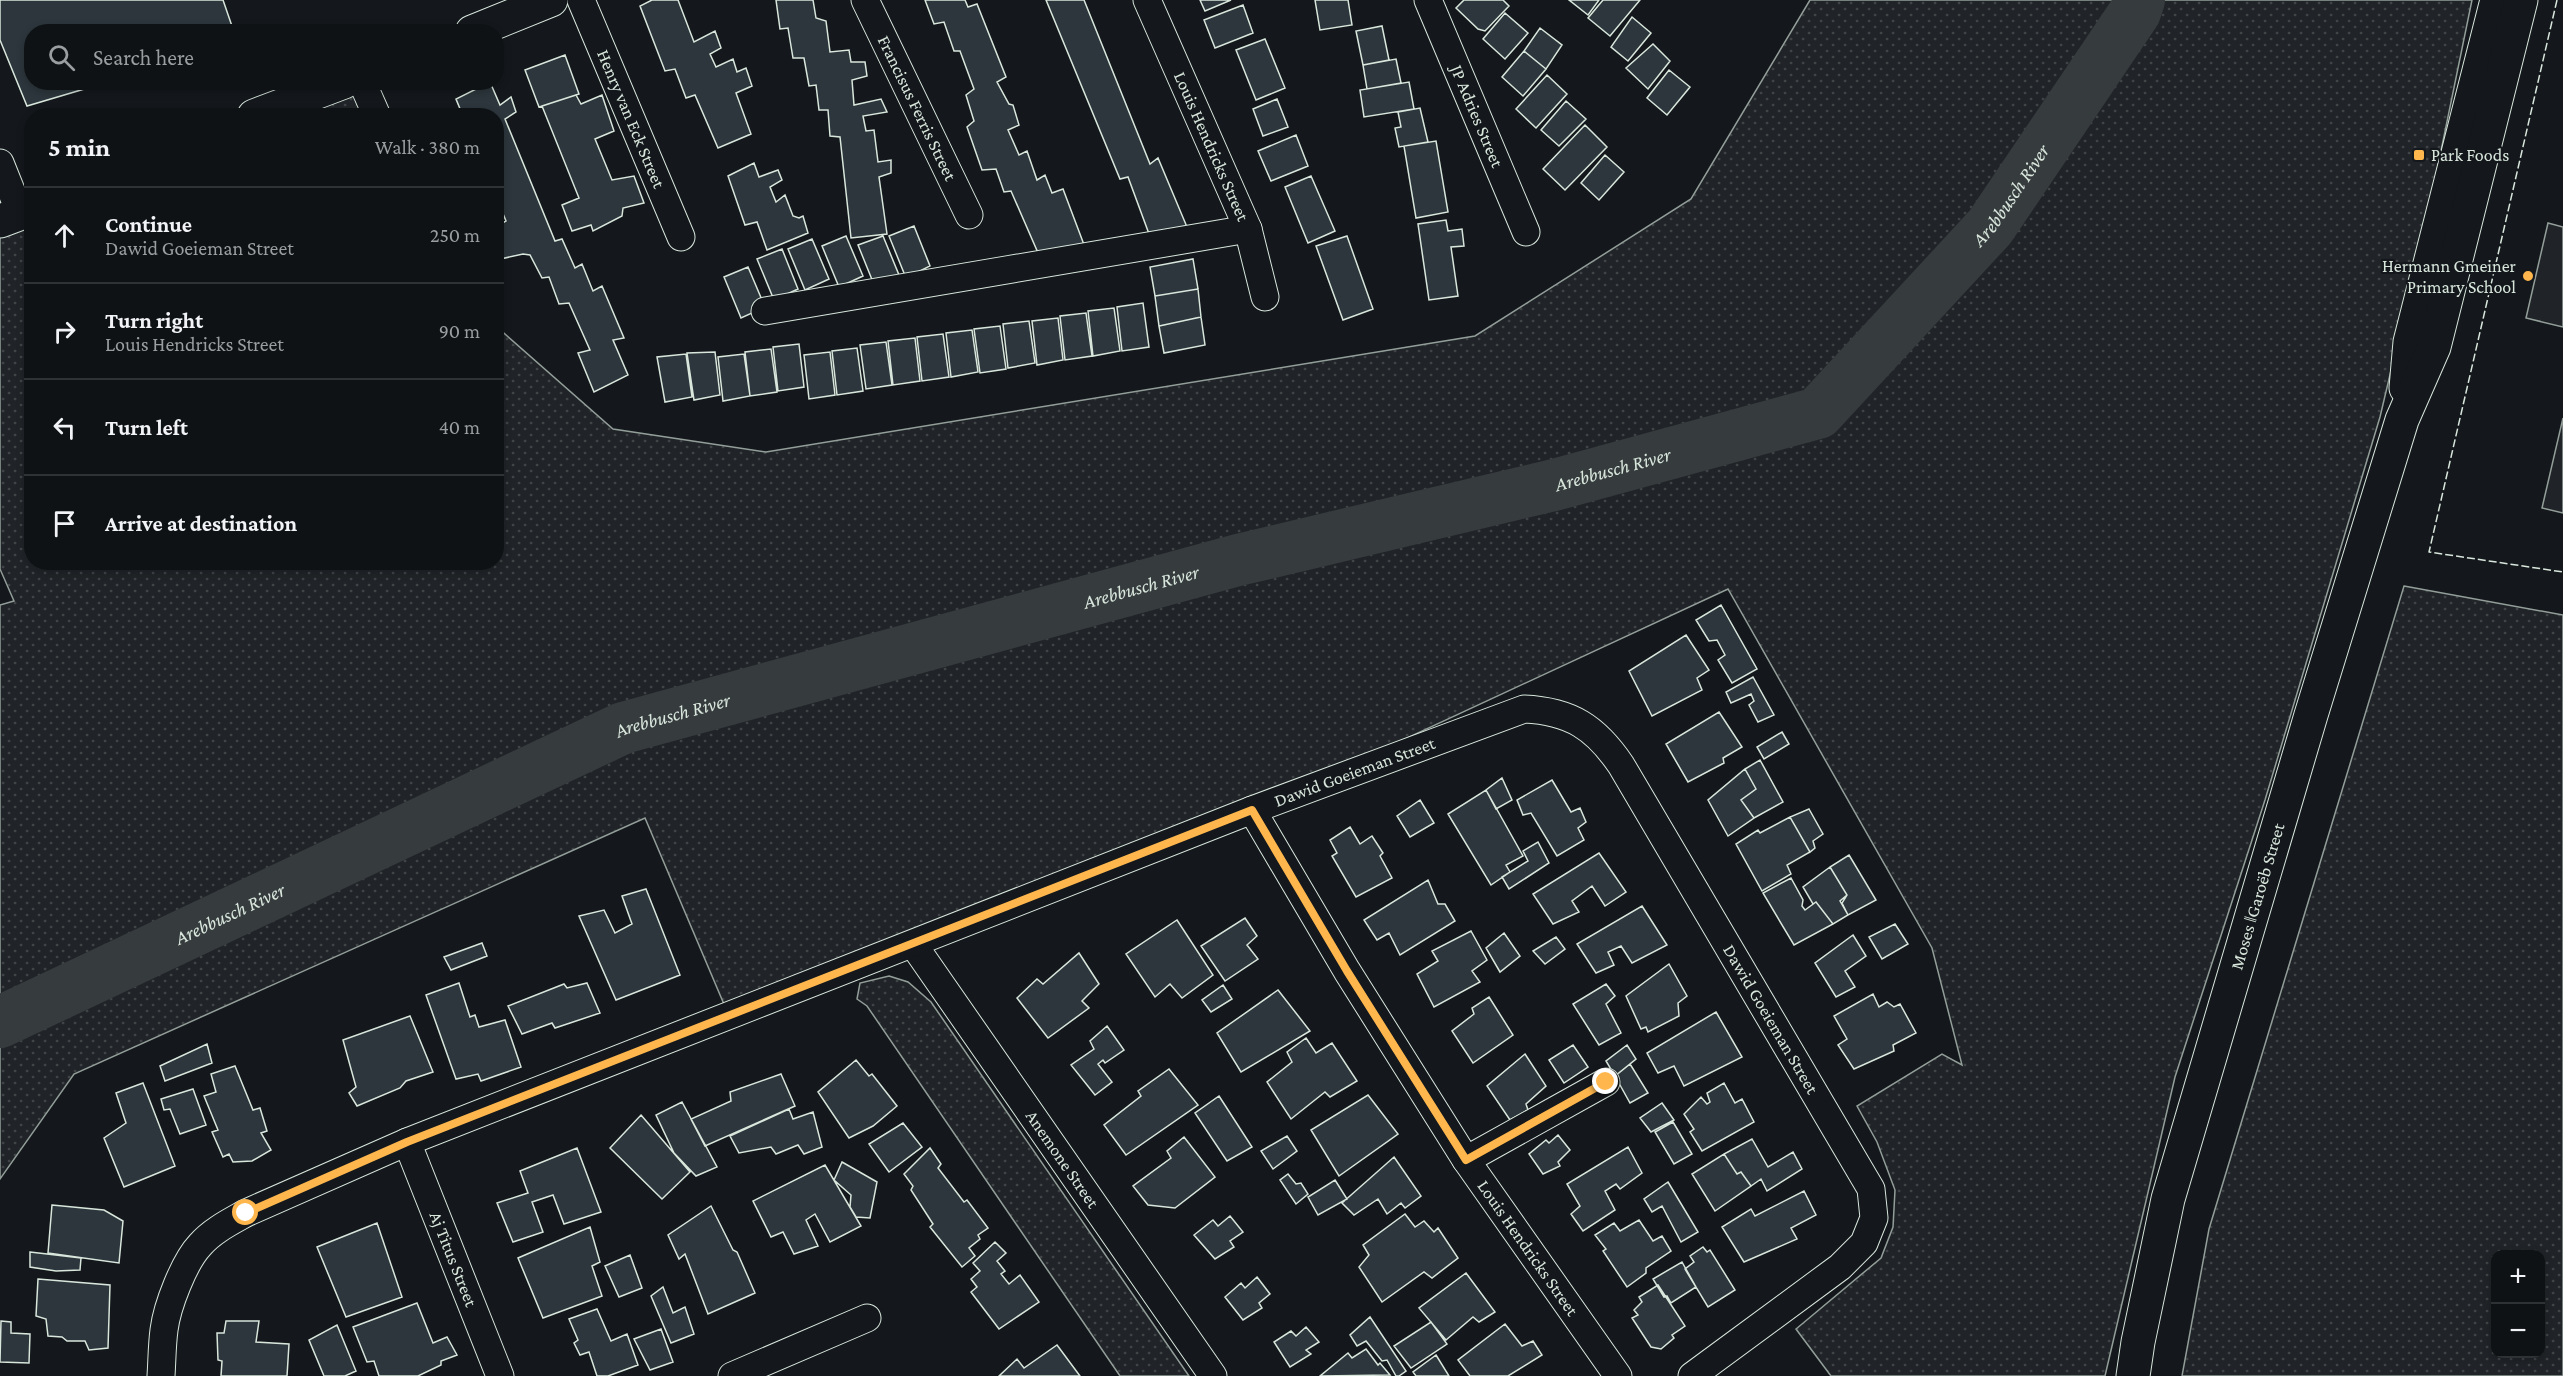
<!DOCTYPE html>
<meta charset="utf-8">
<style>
:root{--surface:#0f1215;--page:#181b1e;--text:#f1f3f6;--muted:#9b9ea0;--line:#2f3234}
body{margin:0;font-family:"Crimson Pro",serif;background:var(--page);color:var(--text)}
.controls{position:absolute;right:18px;bottom:18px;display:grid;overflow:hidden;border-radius:12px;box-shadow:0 3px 9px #0003}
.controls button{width:54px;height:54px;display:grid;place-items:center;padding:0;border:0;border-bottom:2px solid var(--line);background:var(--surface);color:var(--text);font:30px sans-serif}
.stop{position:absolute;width:18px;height:18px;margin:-14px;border:4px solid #ffb74d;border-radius:50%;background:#fff}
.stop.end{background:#ffb74d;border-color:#fff;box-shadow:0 2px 6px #0008}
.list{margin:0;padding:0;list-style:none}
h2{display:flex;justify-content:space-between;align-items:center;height:78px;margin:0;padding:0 24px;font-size:26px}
h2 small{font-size:20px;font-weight:400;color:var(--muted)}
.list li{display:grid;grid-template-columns:39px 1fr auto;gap:18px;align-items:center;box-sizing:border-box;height:96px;padding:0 24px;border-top:2px solid var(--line)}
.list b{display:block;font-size:22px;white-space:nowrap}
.list p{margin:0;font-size:20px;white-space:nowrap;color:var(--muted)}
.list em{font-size:20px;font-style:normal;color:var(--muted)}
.icon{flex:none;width:33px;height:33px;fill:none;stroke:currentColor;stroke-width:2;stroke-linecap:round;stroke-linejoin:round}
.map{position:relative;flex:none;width:2563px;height:1376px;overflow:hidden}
.search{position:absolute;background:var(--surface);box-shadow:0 3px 9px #0003;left:24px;top:24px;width:480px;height:66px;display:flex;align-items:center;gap:15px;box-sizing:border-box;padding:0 21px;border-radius:24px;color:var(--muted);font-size:22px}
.panel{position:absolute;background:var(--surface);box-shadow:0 3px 9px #0003;left:24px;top:108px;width:480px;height:462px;border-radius:24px}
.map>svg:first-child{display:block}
.grass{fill:url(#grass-dots);stroke:#939e99;stroke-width:1.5;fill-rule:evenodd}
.pitch{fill:#202428;stroke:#939e99;stroke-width:1.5}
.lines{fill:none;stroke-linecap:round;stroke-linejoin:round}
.river{stroke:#363b3e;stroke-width:52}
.building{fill:#2c363c;stroke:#d8e6dc;stroke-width:1.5}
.minor-casing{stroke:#d8e6dc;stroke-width:29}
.tertiary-casing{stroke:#d8e6dc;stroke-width:35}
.secondary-casing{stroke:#d8e6dc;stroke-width:35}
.minor{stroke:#14181c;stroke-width:27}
.tertiary{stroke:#14181c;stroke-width:33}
.secondary{stroke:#14181c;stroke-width:33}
.fence{stroke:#d8e6dc;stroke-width:1.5;stroke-dasharray:8 3;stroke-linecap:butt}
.route{stroke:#ffb74d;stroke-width:8}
.poi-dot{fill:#ffb74d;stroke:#14181c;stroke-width:2}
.labels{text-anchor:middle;stroke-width:4.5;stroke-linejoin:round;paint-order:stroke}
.street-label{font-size:18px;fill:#d8e6dc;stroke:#14181c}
.poi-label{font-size:18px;fill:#d8e6dc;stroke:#14181c;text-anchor:start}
.water-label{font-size:20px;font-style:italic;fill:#d8e6dc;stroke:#14181c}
</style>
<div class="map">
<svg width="2563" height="1376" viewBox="0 0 2563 1376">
<defs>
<pattern id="grass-dots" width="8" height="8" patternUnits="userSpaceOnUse" patternTransform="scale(1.5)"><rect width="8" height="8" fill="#202428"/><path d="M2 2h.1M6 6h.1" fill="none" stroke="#404447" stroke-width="1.8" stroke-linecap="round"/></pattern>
</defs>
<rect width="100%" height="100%" fill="#14181c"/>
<path class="grass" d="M1810 0H2472L2427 219 2380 417 2265 800 2175 1077 2105 1376H1831L1796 1329 1881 1258 1893 1227 1895 1190 1877 1142 1857 1106 1942 1054 1962 1065 1932 948 1728 589 1252 810 729 1016 645 818 74 1074 0 1179V605L14 601 0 569V221L31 209 32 562H496L497 327 613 429 766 452 1475 336 1691 199Z
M347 82 377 116H265Z
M2404 586 2563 615V1376H2182L2209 1229ZM2496 1254H2540V1354H2496Z
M889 976 908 982 931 1002 1189 1376H1120L867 1006 857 999 860 983Z"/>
<path class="pitch" d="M2548 223 2563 227V327L2526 318Z
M2563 418V513L2542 508Z"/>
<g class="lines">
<path class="river" id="s1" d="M0 1022 623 728 1238 560 1554 485 1818 413 1990 227 2135 12 2139 0"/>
</g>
<path class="building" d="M0 0H223L234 32H32V82H108L27 106 0 40Z
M652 0H678L694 42 715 31 721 48 710 54 716 67 733 59 737 72 746 68 752 86 736 93 751 134 718 148 695 95 686 98 675 69 665 71 640 6Z
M776 0H813L816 18 826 21 830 52 849 50 851 62H865L867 76 852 80 854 105 881 99 887 112 863 116 866 131 874 130 878 162 891 160V173L879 177 887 234 851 238 840 137 830 136 828 110H819L816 85 809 86 804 58H793L788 28 780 29Z
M925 0H965L968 7 977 4 1006 77 997 82 1009 104 1013 105 1019 125 1008 130 1019 155 1027 151 1037 180 1045 175 1052 193 1063 189 1086 250 1042 262 1011 191 1004 192 996 169 982 170 967 127 974 121 966 95 974 89 960 51H954L944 22 934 24Z
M1046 0H1084L1150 164 1158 158 1187 227 1152 242 1128 177 1120 179Z
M1200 0H1231L1205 11Z
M1315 0H1348L1352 25 1320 30Z
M1464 0H1503L1509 6 1485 31 1478 29 1456 8Z
M1569 0H1599L1588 15Z
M1603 0H1640L1610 36 1588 18Z
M1243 5 1253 33 1215 48 1204 20Z
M1505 13 1528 33 1505 59 1483 39Z
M1632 17 1651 33 1628 61 1611 47Z
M1382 26 1389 60 1363 65 1356 31Z
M1540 28 1562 45 1546 69 1524 51Z
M1265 39 1285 88 1256 100 1236 50Z
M1653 44 1670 61 1648 89 1626 68Z
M1524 51 1546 69 1523 96 1502 77Z
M565 55 579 94 539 107 525 70Z
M1396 59 1401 83 1367 89 1363 65Z
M1669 70 1690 87 1667 115 1647 98Z
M1547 75 1567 94 1536 128 1516 109Z
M490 82 500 105 511 97 516 112 505 119 555 241 562 239 575 268 582 264 593 291 602 286 624 338 613 340 628 375 594 392 578 353 590 350 569 303 559 304 549 277 542 278 530 255 523 254 496 260V227L506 221 496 197V116H463L456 99Z
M1409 82 1414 109 1364 117 1360 90Z
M576 95 581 104 602 95 614 131 595 139 612 180 634 176 644 203 623 208 622 216 593 231 591 225 572 231 562 205 579 198 542 106Z
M1277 99 1288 127 1263 136 1253 109Z
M1566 101 1586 119 1559 146 1541 130Z
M1420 108 1428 142 1399 147 1395 128 1401 127 1398 112Z
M1585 125 1607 147 1565 190 1543 169Z
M1296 135 1308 166 1271 181 1258 151Z
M1436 141 1448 212 1416 218 1404 146Z
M1605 155 1624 172 1599 200 1581 183Z
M754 163 759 177 778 170 782 180 770 187 776 202 785 195 793 216 799 218 803 216 808 233 767 250 757 222 745 225 728 176Z
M1311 176 1335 231 1308 243 1285 187Z
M1446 220 1448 231 1462 229 1464 246 1451 247 1458 296 1429 300 1418 224Z
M914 226 930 266 906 278 889 236Z
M846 236 863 276 839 287 822 246Z
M883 236 899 275 875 287 858 245Z
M1347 236 1373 309 1343 320 1316 246Z
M812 239 829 279 805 290 788 249Z
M782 249 798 289 774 300 757 259Z
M1193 259 1198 289 1155 296 1150 267Z
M748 267 765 307 741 318 724 277Z
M1198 289 1201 317 1159 326 1155 296Z
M1143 303 1149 347 1122 351 1117 307Z
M1114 308 1120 351 1093 356 1088 311Z
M1086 313 1092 356 1065 360 1060 316Z
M1201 317 1205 345 1164 353 1159 326Z
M1058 318 1063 360 1037 365 1032 321Z
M1029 321 1035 363 1008 368 1003 324Z
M1000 326 1006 369 980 373 974 329Z
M972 330 978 372 951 377 946 333Z
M943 334 949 377 922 381 917 337Z
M915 338 920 381 893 385 888 341Z
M886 342 892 385 866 389 860 345Z
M799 344 804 387 778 391 773 347Z
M857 348 863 391 837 395 832 351Z
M771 349 777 392 750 396 745 352Z
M715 352 720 395 694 400 687 353Z
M830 352 835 395 809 399 804 355Z
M686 354 692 397 665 402 657 357Z
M744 354 750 396 723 401 718 357Z
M1721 605 1757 669 1732 683 1718 660 1725 655 1717 640 1709 641 1696 620Z
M1686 635 1709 670 1697 678 1702 690 1652 716 1629 671Z
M1753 677 1774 715 1758 722 1749 705 1754 701 1751 694 1731 703 1726 692Z
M1719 712 1742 747 1723 758 1724 763 1688 782 1666 744Z
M1782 732 1789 744 1764 759 1757 747Z
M1760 760 1783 802 1754 818 1741 800 1756 789 1745 769Z
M1745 769 1756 789 1741 800 1754 818 1728 836 1708 800Z
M1502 778 1512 800 1496 809 1486 790Z
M1552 780 1571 812 1580 808 1586 822 1578 828 1584 840 1557 856 1531 813 1523 815 1517 800Z
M1486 790 1523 856 1506 865 1510 872 1491 885 1448 814Z
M1420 800 1434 823 1410 837 1397 816Z
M1809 809 1823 834 1813 841 1815 848 1810 852 1790 817Z
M1790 817 1810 852 1787 865 1791 874 1762 891 1736 844 1758 830 1760 833Z
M1350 827 1360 844 1372 836 1383 853 1380 856 1392 878 1356 897 1332 856 1337 853 1330 840Z
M1538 842 1549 863 1509 889 1502 877 1528 861 1523 851Z
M1599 853 1626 892 1605 906 1592 886 1572 901 1579 912 1553 924 1533 894Z
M1849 855 1876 900 1848 915 1842 903 1847 895 1830 867Z
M1830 867 1847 895 1840 901 1848 915 1833 924 1816 902 1813 904 1803 887Z
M1791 878 1803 900 1802 906 1805 910 1816 902 1833 924 1794 945 1763 893Z
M1428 880 1438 904H1445L1455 921 1400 955 1389 933 1377 940 1364 920Z
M646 889 680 975 616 1000 579 916 604 910 615 933 632 924 622 896Z
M1642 906 1667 945 1632 963 1621 946 1608 952 1614 965 1596 973 1577 944Z
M1245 918 1257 936 1247 945 1258 959 1225 981 1201 946Z
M1177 920 1213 975 1182 998 1170 984 1155 997 1126 954Z
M1895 924 1908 944 1882 959 1869 937Z
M1471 931 1487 960 1472 971 1480 982 1434 1007 1417 974 1438 961 1432 951Z
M1504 933 1520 956 1500 972 1486 948Z
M1853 935 1866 956 1845 971 1855 987 1836 997 1815 963Z
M1556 937 1565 949 1545 964 1533 951Z
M482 943 487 956 451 970 444 957Z
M1079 953 1099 984 1082 1001 1089 1008 1048 1038 1017 998 1037 979 1043 984Z
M1669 964 1687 996 1678 1003 1679 1016 1648 1032 1646 1027 1641 1029 1626 996Z
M459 983 470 1017 475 1015 479 1027 505 1020 521 1067 481 1081 478 1074 456 1079 426 995Z
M587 983 600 1013 555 1028 552 1023 522 1034 508 1006 564 984 567 988Z
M1606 984 1615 996 1606 1004 1621 1033 1599 1045 1573 1004Z
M1223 985 1232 999 1211 1012 1202 1000Z
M1278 990 1310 1031 1241 1072 1217 1033Z
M1873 994 1879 1007 1887 1002 1894 1007 1900 1004 1916 1033 1893 1045 1894 1051 1854 1069 1838 1045 1847 1039 1834 1016Z
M1489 997 1513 1035 1473 1063 1452 1031 1474 1014 1472 1008Z
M1716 1012 1742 1057 1684 1086 1674 1066 1658 1073 1647 1053Z
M410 1016 433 1072 406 1081 400 1088 357 1106 349 1093 356 1087 343 1040Z
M1107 1026 1124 1050 1105 1063 1103 1060 1098 1064 1112 1082 1095 1095 1071 1065 1094 1049 1090 1041Z
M1306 1038 1316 1053 1332 1043 1357 1081 1330 1097 1325 1092 1291 1119 1267 1082 1292 1062 1287 1052Z
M207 1044 212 1063 165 1081 160 1066Z
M1573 1045 1588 1067 1564 1083 1549 1060Z
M1627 1045 1636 1059 1615 1076 1606 1061Z
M1525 1054 1546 1086 1526 1104 1528 1110 1510 1120 1487 1086Z
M856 1060 869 1076 872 1074 897 1106 873 1126 849 1138 818 1092Z
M1630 1064 1648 1093 1630 1103 1615 1076Z
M235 1066 253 1110 260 1108 267 1131 261 1133 271 1150 252 1161 233 1162 229 1154 223 1157 212 1132 218 1130 204 1096 216 1092 211 1074Z
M1169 1069 1198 1105 1126 1155 1104 1125 1141 1096 1138 1091Z
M781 1074 795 1106 705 1146 691 1119 731 1101 730 1092Z
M143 1083 175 1166 124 1187 104 1138 126 1123 116 1093Z
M1724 1083 1735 1103 1742 1099 1754 1122 1702 1151 1690 1132 1694 1129 1684 1114 1701 1097 1707 1104 1710 1102 1707 1093Z
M193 1089 206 1125 180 1134 170 1109 164 1110 161 1099Z
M1368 1095 1398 1134 1339 1176 1311 1130Z
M1219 1096 1252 1147 1227 1161 1195 1113Z
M682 1102 717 1167 696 1176 674 1153 656 1115Z
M1662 1103 1674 1120 1651 1132 1640 1118Z
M789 1109 793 1119 813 1112 822 1147 804 1154 798 1145 776 1154 771 1147 739 1153 730 1136Z
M641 1115 690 1172 662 1199 610 1148Z
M1673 1122 1692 1154 1674 1164 1655 1132Z
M903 1123 922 1147 889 1172 869 1144Z
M1558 1135 1570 1150 1558 1162 1560 1166 1543 1174 1529 1154 1546 1140 1549 1143Z
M1287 1136 1297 1151 1273 1169 1261 1151Z
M1184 1137 1215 1177 1175 1208 1148 1205 1133 1186 1171 1158 1167 1151Z
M1752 1139 1768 1167 1793 1152 1802 1169 1767 1191 1761 1179 1751 1186 1741 1172 1737 1174 1724 1154Z
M1628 1147 1642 1173 1620 1189 1616 1184 1605 1191 1615 1210 1583 1231 1571 1214 1580 1206 1567 1184Z
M577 1148 601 1212 564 1224 553 1195 532 1202 543 1232 513 1242 497 1203 528 1193 520 1171Z
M930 1148 941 1164 938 1168 964 1202 967 1200 988 1228 978 1235 980 1239 969 1248 975 1256 962 1267 930 1227 933 1224 911 1190 913 1186 904 1174Z
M1724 1154 1737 1174 1741 1172 1751 1186 1715 1211 1692 1174Z
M1394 1157 1421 1196 1405 1208 1401 1203 1387 1214 1378 1199 1354 1215 1342 1203Z
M842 1162 877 1182 870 1218 856 1217 850 1207 851 1195 834 1180Z
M825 1165 861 1226 830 1242 815 1214 806 1220 818 1246 794 1254 783 1232 771 1237 753 1201Z
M1288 1174 1296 1184 1301 1183 1308 1194 1296 1204 1280 1180Z
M1335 1180 1347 1199 1318 1215 1308 1197Z
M1668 1182 1698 1232 1681 1242 1662 1206 1652 1212 1644 1199Z
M1804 1191 1816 1215 1791 1228 1797 1239 1744 1262 1722 1227 1751 1209 1755 1216Z
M52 1205 104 1210 123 1221 119 1263 48 1253Z
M711 1206 733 1250 737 1252 755 1293 708 1314 685 1254 679 1259 668 1235Z
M1405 1214 1415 1227 1424 1221 1434 1232 1438 1228 1458 1258 1432 1278 1424 1272 1382 1302 1359 1267 1369 1255 1363 1245Z
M1230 1216 1243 1232 1230 1241 1234 1247 1215 1259 1194 1235 1213 1220 1218 1226Z
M1639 1220 1653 1241 1662 1236 1671 1251 1646 1268V1273L1627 1287 1603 1251 1606 1249 1595 1235 1614 1223 1620 1231Z
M377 1223 402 1297 346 1317 317 1247Z
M590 1227 600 1262 592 1266 602 1296 543 1318 518 1258Z
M995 1242 1006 1253 997 1261 1005 1271 1001 1274 1009 1284 1020 1275 1039 1302 999 1329 971 1292 977 1287 971 1279 980 1271 973 1263Z
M1703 1247 1707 1252 1710 1250 1735 1290 1708 1307 1685 1269 1694 1262 1690 1256Z
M30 1252 81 1258 80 1270 56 1271 30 1267Z
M630 1255 642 1288 619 1297 605 1266Z
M1682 1262 1696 1287 1671 1303 1667 1296 1664 1297 1653 1279Z
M1466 1273 1495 1312 1479 1322 1473 1317 1446 1340 1419 1308Z
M1257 1277 1270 1294 1259 1303 1262 1308 1243 1320 1225 1297 1241 1283 1245 1288Z
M38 1279 110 1285 108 1348 89 1350 85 1341H67L62 1337 48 1336 46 1319 36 1316Z
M1658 1285 1685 1326 1672 1335 1674 1338 1661 1349 1651 1347 1632 1318 1638 1315 1634 1310 1642 1302 1639 1297Z
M663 1287 673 1313 685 1307 694 1334 671 1343 651 1296Z
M417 1303 433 1343 447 1337 457 1355 441 1361V1365L418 1376H379L374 1361 367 1362 353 1327Z
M597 1309 611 1341 627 1334 638 1365 608 1376H597L589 1352 580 1355 574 1343 578 1340 569 1319Z
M1370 1317 1406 1371 1399 1376H1396L1387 1360 1382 1361 1366 1341 1357 1346 1350 1335Z
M1 1321 11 1322V1333L30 1334 29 1363 0 1362Z
M226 1321H259L256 1342 289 1344 287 1376H221L222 1361 218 1360 217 1333H224Z
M1431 1322 1447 1344 1411 1368 1394 1346Z
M1505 1324 1522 1346 1533 1341 1542 1355 1508 1376H1470L1458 1360Z
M337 1325 356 1371 345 1376H324L309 1340Z
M1306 1327 1319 1342 1306 1350 1311 1354 1290 1367 1274 1342 1291 1331 1296 1336Z
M661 1329 673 1362 650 1370 634 1339Z
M1057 1345 1080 1376H999L1017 1359 1024 1368Z
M1366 1349 1378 1365 1380 1363 1390 1375 1320 1376 1348 1353 1352 1358Z
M1436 1355 1449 1376H1416L1413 1372Z"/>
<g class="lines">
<g class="minor-casing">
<g id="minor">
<path id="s2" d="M581 0 681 237"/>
<path id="s3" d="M865 0 969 215"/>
<path id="s4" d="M1147 0 1248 229 1265 297"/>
<path id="s5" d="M1428 0 1526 232"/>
<path d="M362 82 377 116"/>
<path d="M0 163 20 213"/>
<path d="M765 311 1248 229"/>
<path id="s6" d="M1252 810 1347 971 1466 1160 1618 1376"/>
<path id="s7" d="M913 944 1213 1376"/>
<path id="s8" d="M407 1142 500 1376"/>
<path d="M1466 1160 1606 1082"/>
<path id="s9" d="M161 1376C162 1361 162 1345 164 1330 167 1306 184 1262 200 1245 212 1231 230 1222 246 1213L407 1142 1252 810 1524 709C1571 711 1596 728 1621 765L1871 1189 1874 1218 1864 1243 1840 1267 1692 1376"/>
<path d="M732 1376 867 1318"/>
</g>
</g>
<g class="tertiary-casing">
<path id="tertiary" d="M472 32 551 0
M254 116 344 82
M0 221 32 209"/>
</g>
<g class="secondary-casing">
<g id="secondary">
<path d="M2406 388 2410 342 2497 0"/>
<path id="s10" d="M2133 1376 2138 1342 2168 1199 2311 715 2402 420 2434 347 2521 0"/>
</g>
</g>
<use href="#minor" class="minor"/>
<use href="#tertiary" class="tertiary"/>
<use href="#secondary" class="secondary"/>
<path class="fence" d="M2557 0 2429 552 2563 572"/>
</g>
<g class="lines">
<path class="route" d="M246 1213 407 1142 1252 810 1347 971 1466 1160 1606 1082"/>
</g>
<g class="poi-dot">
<rect x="2413" y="149" width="12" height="12" rx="3"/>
<circle cx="2528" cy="276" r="6"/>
</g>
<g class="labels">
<g class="street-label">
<text dy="6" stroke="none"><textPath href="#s3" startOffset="120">Francisus Ferris Street</textPath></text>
<text dy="6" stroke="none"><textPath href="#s5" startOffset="126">JP Adries Street</textPath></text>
<text dy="6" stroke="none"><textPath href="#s2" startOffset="129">Henry van Eck Street</textPath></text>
<text dy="6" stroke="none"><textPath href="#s4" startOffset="160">Louis Hendricks Street</textPath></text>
<text dy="6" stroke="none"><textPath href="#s9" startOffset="1389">Dawid Goeieman Street</textPath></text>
<text dy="6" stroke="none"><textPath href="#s10" startOffset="496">Moses ǁGaroëb Street</textPath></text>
<text dy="6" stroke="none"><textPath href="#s9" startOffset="1982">Dawid Goeieman Street</textPath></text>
<text dy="6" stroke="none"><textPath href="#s7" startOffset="262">Anemone Street</textPath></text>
<text dy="6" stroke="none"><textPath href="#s6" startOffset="518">Louis Hendricks Street</textPath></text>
<text dy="6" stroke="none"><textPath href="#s8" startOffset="126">Aj Titus Street</textPath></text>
</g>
<g class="poi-label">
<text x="2431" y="161">Park Foods</text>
<text x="2516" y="272" text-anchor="end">Hermann Gmeiner<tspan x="2516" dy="21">Primary School</tspan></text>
</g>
<g class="water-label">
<text dy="7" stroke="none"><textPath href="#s1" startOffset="2216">Arebbusch River</textPath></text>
<text dy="7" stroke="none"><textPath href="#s1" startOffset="1712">Arebbusch River</textPath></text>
<text dy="7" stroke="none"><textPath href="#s1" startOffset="1226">Arebbusch River</textPath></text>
<text dy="7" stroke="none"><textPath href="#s1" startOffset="740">Arebbusch River</textPath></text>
<text dy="7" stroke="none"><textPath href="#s1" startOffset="254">Arebbusch River</textPath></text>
</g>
</g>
</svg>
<div class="controls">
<button>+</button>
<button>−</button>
</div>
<div class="stop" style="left:246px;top:1213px"></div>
<div class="stop end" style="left:1606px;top:1082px"></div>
<div class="search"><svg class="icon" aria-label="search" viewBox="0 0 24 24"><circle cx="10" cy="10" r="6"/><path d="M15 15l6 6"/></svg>Search here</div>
<section class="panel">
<h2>5 min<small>Walk · 380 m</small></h2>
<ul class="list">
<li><svg class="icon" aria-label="ahead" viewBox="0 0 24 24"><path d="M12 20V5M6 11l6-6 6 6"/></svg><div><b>Continue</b><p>Dawid Goeieman Street</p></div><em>250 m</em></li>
<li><svg class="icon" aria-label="right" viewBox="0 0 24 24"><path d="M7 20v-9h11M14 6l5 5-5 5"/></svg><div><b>Turn right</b><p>Louis Hendricks Street</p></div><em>90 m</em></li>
<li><svg class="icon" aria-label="left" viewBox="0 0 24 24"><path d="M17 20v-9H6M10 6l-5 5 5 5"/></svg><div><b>Turn left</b></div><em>40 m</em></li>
<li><svg class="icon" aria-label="arrive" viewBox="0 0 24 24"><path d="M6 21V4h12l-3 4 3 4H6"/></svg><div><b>Arrive at destination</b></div></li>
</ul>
</section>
</div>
